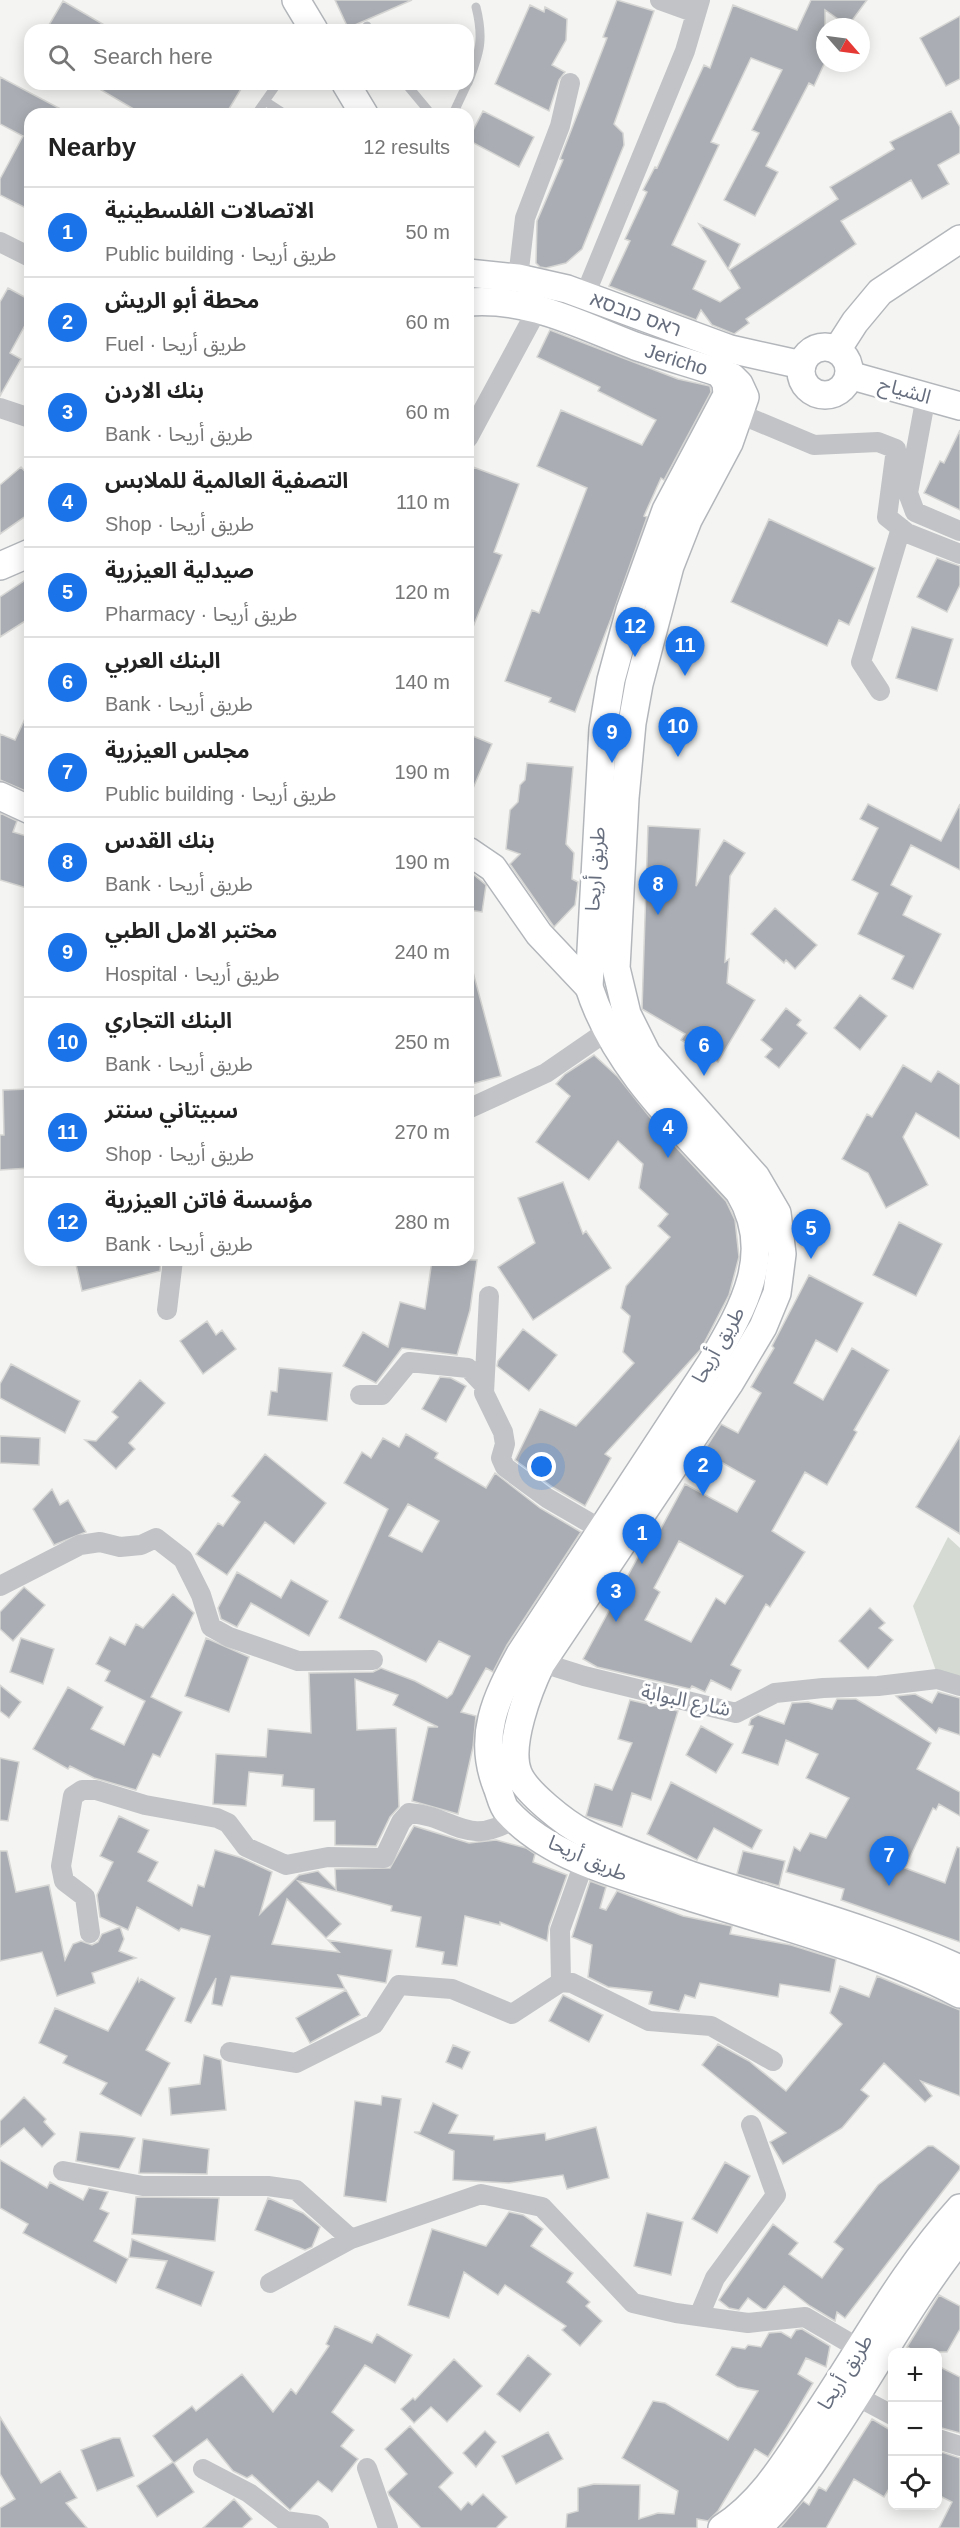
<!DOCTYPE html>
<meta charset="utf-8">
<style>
:root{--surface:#fff;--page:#f2f2f2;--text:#222;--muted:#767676;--line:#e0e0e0;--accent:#1a73e8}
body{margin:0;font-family:Helvetica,"Noto Sans Arabic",Heebo,sans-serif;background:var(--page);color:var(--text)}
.controls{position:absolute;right:18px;bottom:18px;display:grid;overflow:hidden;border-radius:12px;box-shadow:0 3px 15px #0003}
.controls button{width:54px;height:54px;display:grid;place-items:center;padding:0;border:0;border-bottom:2px solid var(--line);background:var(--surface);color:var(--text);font:30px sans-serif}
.compass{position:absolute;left:816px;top:18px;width:54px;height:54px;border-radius:50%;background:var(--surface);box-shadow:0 3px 15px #0003;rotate:118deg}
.you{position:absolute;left:542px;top:1467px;width:21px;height:21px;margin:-15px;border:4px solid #fff;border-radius:50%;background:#1a73e8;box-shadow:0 0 0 9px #1a73e833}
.badge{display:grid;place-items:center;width:39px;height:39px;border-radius:50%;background:var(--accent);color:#fff;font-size:20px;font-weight:700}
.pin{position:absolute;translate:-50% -50px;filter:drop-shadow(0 2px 3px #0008)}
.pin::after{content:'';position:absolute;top:32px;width:21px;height:18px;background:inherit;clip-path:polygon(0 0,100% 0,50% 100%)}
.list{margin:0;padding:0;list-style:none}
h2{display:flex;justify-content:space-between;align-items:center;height:78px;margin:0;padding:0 24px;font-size:26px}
h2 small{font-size:20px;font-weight:400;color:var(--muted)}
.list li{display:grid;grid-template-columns:39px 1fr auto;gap:18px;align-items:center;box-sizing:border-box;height:90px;padding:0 24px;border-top:2px solid var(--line)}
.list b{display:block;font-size:22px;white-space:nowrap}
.list p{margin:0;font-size:20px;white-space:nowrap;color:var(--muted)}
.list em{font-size:20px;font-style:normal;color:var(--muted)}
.icon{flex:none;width:33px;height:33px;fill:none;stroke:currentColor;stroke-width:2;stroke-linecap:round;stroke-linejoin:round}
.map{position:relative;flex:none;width:960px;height:2528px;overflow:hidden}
.search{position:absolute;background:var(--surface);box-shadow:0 3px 15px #0003;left:24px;top:24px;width:450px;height:66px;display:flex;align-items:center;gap:15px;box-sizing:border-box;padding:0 21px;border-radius:18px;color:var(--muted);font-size:22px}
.panel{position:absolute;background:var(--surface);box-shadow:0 3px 15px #0003;left:24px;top:108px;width:450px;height:1158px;border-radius:18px}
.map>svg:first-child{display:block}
.green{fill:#d5dbd3}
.building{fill:#aaaeb4;stroke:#d6d6d4;stroke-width:1.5;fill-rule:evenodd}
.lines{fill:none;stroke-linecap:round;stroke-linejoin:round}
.secondary-casing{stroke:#b3b6bb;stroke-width:30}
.lane{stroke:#c1c3c6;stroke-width:9}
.street{stroke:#c1c3c6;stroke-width:20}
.secondary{stroke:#fff;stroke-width:27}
.labels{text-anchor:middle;stroke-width:6;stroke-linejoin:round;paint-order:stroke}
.street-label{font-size:20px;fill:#676f7f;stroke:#fff}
</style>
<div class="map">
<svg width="960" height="2528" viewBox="0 0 960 2528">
<rect width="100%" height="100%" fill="#f4f5f2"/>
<path class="green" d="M948 1537 960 1548V1680L936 1671 913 1606Z"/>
<path class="building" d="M335 0H412L348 28Z
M617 0 654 11 614 124 623 133 624 145 582 249 566 263 546 268 540 267 536 263 537 221 563 160 560 159 607 38 603 37Z
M811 0H867L848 26 825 10V62L814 86 809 83 766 166 778 172 755 216 724 200 759 133 752 130 782 70 751 58 711 142 719 145 672 245 706 261 693 289 720 302 740 288 729 270 838 199 830 187 894 149 890 142 951 111 960 127V153L938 165 949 184 922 199 911 180 841 221 856 244 746 319 749 323 734 334 712 325 701 310 696 320 609 286 630 241 625 239 647 192 643 190 655 167 657 168 704 65 710 68 733 5 797 30Z
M63 1 113 30H46Z
M530 5 544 12 545 7 567 19 566 40 552 65 565 72 559 80 549 111 495 84Z
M960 16V79L946 86 920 38Z
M0 77 70 114H30V210L0 195V179L23 136 0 124Z
M91 84H244L226 114H142Z
M483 111 534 137 519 167 468 140Z
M699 224 740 244 728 269Z
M8 288 30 300V316L10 353 21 359 0 396V302Z
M550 330 678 379 710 386 711 392 664 480 661 478 644 516 647 517 612 616 575 712 549 702 551 698 505 681 532 610 539 613 587 488 537 466 561 410 642 445 656 420 598 391 600 387 537 357Z
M960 430V510L924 493 940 461 944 463Z
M21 467 30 477V513L0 534V485Z
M473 467 519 484 494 552 502 555 469 637 468 482Z
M769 519 875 568 849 625 839 620 827 646 731 602Z
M937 558 960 566V585L947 612 917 597Z
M30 577V618L0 637V597Z
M912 627 953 639 937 691 896 678Z
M30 708V793L0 780V734L15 740Z
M468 734 492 744 468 800Z
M527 763 573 767 566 844 574 853 572 879 578 882 575 905 554 927 510 864 520 854 506 849 510 810 518 802 520 785 525 780Z
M868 804 941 841 960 804V870L911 845 891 885 912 896 903 915 941 934 913 989 892 979 904 956 858 934 878 893 852 880 878 828 860 819Z
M0 813 17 821 13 832 30 837V889L0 880Z
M648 826 700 829 696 886 724 840 745 853 730 876 725 962 729 959 727 983 755 1000 718 1062 681 1040 685 1034 642 1009Z
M468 870 486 885 482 912 468 910Z
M775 908 817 945 795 969 786 960 784 963 751 934Z
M468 972H473L501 1076 468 1085Z
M860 995 887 1016 860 1050 834 1028Z
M786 1008 801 1020 797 1025 807 1033 779 1068 765 1057 772 1049 761 1040Z
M594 1055 618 1077 661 1131 726 1201 735 1220 739 1257 729 1295 701 1349 605 1454 611 1458 585 1506 554 1488 515 1460 540 1409 576 1426 634 1363 623 1352 630 1316 621 1308 626 1286 670 1237 658 1226 668 1214 639 1188 643 1164 618 1141 589 1180 536 1142 570 1096 556 1084 565 1074Z
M903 1065 931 1082 938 1071 960 1085V1139L916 1113 903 1137 928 1185 886 1208 868 1173 842 1159 867 1114 872 1117Z
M30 1089V1134H27L29 1168 0 1170V1135H4L3 1090Z
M563 1182 583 1234 586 1231 611 1268 533 1320 498 1267 535 1243 518 1198Z
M899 1222 942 1244 916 1296 873 1275Z
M75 1260H161L160 1271 82 1291Z
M432 1260H477L470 1310 457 1355 402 1348 376 1383 343 1366 363 1332 388 1347 400 1302 425 1309Z
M809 1275 863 1303 837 1352 816 1340 794 1383 823 1400 852 1348 889 1370 854 1430 857 1432 827 1485 805 1472 772 1531 805 1552 770 1607 766 1604 731 1665 741 1670 731 1690 711 1680 705 1692 692 1686 690 1689 597 1667 583 1659 653 1529 659 1532 685 1484 737 1512 755 1481 703 1452 721 1424 738 1433 761 1393 751 1387 774 1348 772 1346ZM679 1541 743 1576 725 1604 716 1598 691 1642 645 1620 660 1592 654 1588Z
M207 1321 216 1335 222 1330 236 1349 203 1374 180 1341Z
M523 1329 557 1355 529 1391 497 1366 498 1361Z
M11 1364 80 1401 65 1433 0 1398V1384Z
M279 1368 332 1373 327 1421 268 1415 271 1391 277 1392Z
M440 1377 451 1378 466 1386 446 1422 422 1409Z
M140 1380 165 1403 129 1443 135 1449 116 1469 85 1440 96 1441 118 1417 112 1412Z
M406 1434 438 1453 435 1458 486 1488 495 1473 540 1508 581 1532 507 1645 493 1672 486 1668 461 1712 476 1716 473 1747 458 1814 412 1801 428 1727H438L393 1705 398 1695 355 1679 357 1730 396 1728 399 1807 390 1817 376 1846 335 1845V1821H314V1789L282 1786 283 1775 249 1772 246 1806 213 1804 216 1754 266 1757 268 1729 311 1733 309 1673 373 1672 381 1668 415 1681 447 1698 452 1694 470 1656 439 1641 426 1662 339 1618 388 1509 344 1483 362 1452 371 1458 383 1438 399 1447ZM408 1504 439 1521 422 1552 389 1536Z
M0 1436 40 1438 39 1465 0 1463Z
M960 1436V1534L916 1507Z
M265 1454 326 1503 294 1544 265 1522 227 1575 196 1554 218 1523 223 1526 240 1502 232 1496Z
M52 1489 60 1505 68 1500 86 1532 54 1545 33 1509Z
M237 1572 281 1598 291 1580 328 1601 309 1636 251 1603 237 1627 221 1619 218 1608Z
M24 1587 45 1605 13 1641 0 1629V1612Z
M173 1594 194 1613 151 1697 182 1712 160 1757 153 1754 136 1790 94 1778 70 1766 68 1769 33 1749 68 1687 103 1707 91 1729 124 1745 145 1701 105 1681 110 1671 96 1664 110 1637 125 1645 136 1624 143 1628Z
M870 1608 885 1623 879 1628 893 1640 868 1669 839 1641Z
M21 1638 54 1649 43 1684 10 1672Z
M206 1638 249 1657 229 1712 185 1696Z
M0 1685 21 1702 9 1718 0 1711Z
M938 1692 960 1698V1735L939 1728 936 1733 896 1696 915 1694 932 1703Z
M837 1699H856L931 1743 917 1769 960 1792V1816L939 1804 936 1810 933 1808 905 1868 945 1883 957 1847 960 1848V1942L841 1900 844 1889 786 1872 794 1847 800 1851 810 1833 826 1838 849 1798 806 1778 818 1754 786 1740 778 1765 742 1753 753 1726 749 1725 751 1719 758 1715 784 1724 792 1703 808 1702 832 1709Z
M630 1700 678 1711 651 1800 632 1793 622 1827 586 1816 595 1784 612 1790 632 1743 618 1739Z
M701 1726 733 1744 716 1773 686 1755Z
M0 1758 19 1762 8 1821 0 1820Z
M671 1782 762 1830 752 1849 714 1828 697 1860 647 1834Z
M119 1816 149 1830 138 1852 158 1862 148 1881 192 1906 198 1885 204 1887 215 1850 242 1858 272 1872 260 1914 299 1875 318 1871 336 1889 335 1869 390 1868 414 1826 469 1843 496 1840 526 1848 535 1854 533 1862 567 1875 549 1926 547 1941 500 1922V1925L465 1916 457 1966 442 1964 444 1952 416 1947 421 1917 391 1911 392 1906 298 1881 341 1924 326 1938 287 1899 272 1944 339 1952 328 1940 392 1950 386 1983 338 1975 345 1989 231 1976 222 2006 212 2004 216 1978 191 2023 185 2021 210 1936 181 1928 179 1931 137 1907 128 1930 100 1917 97 1895 113 1862 100 1856Z
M0 1851H7L16 1892 49 1885 65 1960 73 1944 81 1941 92 1945 98 1942 102 1934 120 1927 124 1939 119 1951 136 1958 92 1973 95 1983 57 1996 42 1952 0 1961Z
M743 1851 785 1861 779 1886 737 1874Z
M590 1881 606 1887 600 1908 606 1910 617 1891 683 1916 732 1926 730 1934 791 1945 836 1959 830 1992 780 1984 778 1997 700 1983 695 1998 685 1995 679 2011 649 2004 652 1992 608 1987 588 1977 592 1945 572 1937Z
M877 1976 960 2010V2096L921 2081 932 2096 925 2102 884 2063 861 2090 869 2096 842 2128 783 2164 770 2142 786 2133 702 2065 718 2044 749 2061 786 2091 842 2024 830 2013 840 1986 869 1997Z
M138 1978 139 1982 141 1979 175 1998 146 2050 170 2063 141 2116 100 2094 107 2083 63 2063 67 2056 39 2043 55 2008 108 2031Z
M346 1990 360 2015 310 2043 296 2018Z
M563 1995 603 2015 589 2042 549 2021Z
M453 2045 470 2052 462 2069 446 2062Z
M204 2055 221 2060 226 2110 171 2115 169 2088 200 2084Z
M382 2096 401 2099 386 2202 344 2196 355 2101 381 2105Z
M24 2097 46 2119 44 2122 55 2134 42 2147 24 2128 0 2147V2121Z
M433 2103 458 2115 449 2133 494 2136V2140L545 2133 546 2140 596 2127 609 2178 567 2189 563 2175 509 2183 453 2180 454 2151 414 2132H420Z
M80 2132 123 2136 135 2138 119 2169 76 2161Z
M143 2139 209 2149 207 2174 139 2173Z
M928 2146H933L960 2166V2169L845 2318 837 2312 835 2321 810 2306 784 2286 766 2309H763L748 2298 739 2310 729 2308 719 2300 773 2224 798 2243 789 2254 822 2278 843 2249 834 2242 878 2185Z
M0 2160 47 2188 50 2182 83 2200 89 2188 108 2192 100 2209 109 2213 94 2241 128 2259 116 2283 23 2233 28 2224 0 2208Z
M725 2162 750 2176 717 2233 692 2219Z
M136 2197 219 2198 215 2241 132 2234Z
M268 2198 303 2213 320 2227 312 2247 305 2250 255 2230Z
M509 2212 523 2215 543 2229 531 2246 573 2273 567 2282 590 2302 586 2306 602 2321 580 2346 562 2330 566 2326 505 2285 498 2295 464 2272 449 2318 408 2305 432 2229 486 2246Z
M647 2213 683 2222 671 2275 634 2266Z
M132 2239 214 2272 201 2306 156 2288 167 2261 129 2257Z
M939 2295 960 2306V2329L947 2352H916L907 2347Z
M335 2326 372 2343 377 2334 412 2355 395 2383 365 2365 332 2412 354 2430 341 2446 358 2459 332 2492 318 2481 290 2510 252 2475 247 2478 233 2471 207 2439 174 2463 194 2492 157 2517 137 2486 173 2462 153 2436 192 2406 196 2411 242 2374 273 2412 291 2389 296 2394 329 2346 326 2344Z
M802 2329 830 2346 826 2367 806 2358 798 2374 813 2383 787 2427 768 2457 755 2449 718 2511 708 2521 697 2519V2528H566L567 2514 578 2511V2488L594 2484 640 2485 639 2519 658 2513 674 2514 678 2491 622 2458 653 2401 665 2403 728 2440 758 2391 737 2387 716 2375 732 2347 745 2349 748 2345 761 2347 769 2333 781 2332 791 2338 796 2330Z
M528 2355 551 2374 520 2412 497 2394Z
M454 2359 482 2386 447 2422 431 2407 414 2423 401 2409 413 2398 415 2400Z
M938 2366 960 2377V2433L938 2427Z
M0 2417 41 2483 60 2471 77 2498 66 2503 87 2528H0V2508L15 2499 0 2474Z
M872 2419 892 2431V2484L884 2497 854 2479 826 2528H780L803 2501 809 2505 819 2487 826 2491Z
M410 2426 453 2473 439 2487 461 2510 468 2502 472 2505 483 2494 507 2517 496 2528H421L389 2495 388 2492 407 2474 385 2449Z
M485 2431 496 2442 476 2467 463 2453Z
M548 2432 563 2459 516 2484 502 2456Z
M113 2438H120L134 2476 97 2491 81 2450Z
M938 2451 960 2458V2528H939L952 2502 938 2495Z
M234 2499 252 2519 242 2528H203Z"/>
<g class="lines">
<g class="secondary-casing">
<g id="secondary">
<path d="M296 0 314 30"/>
<path d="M346 84 364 114"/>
<path d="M468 273 518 278 567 289 730 349 802 365"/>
<path id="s1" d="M468 302C529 297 580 325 635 346 667 357 700 366 732 377L739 384 745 397 729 443 688 520 670 566 639 684 632 723 625 798 616 968 627 1014 647 1054 756 1177 777 1213 782 1254 777 1293 763 1327 729 1384 541 1664C529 1689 507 1745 518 1773 525 1792 566 1824 584 1833 618 1850 655 1862 690 1875 780 1905 874 1929 960 1969"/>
<circle cx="825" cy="371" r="24"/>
<path d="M837 350 855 322 880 292 960 239"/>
<path d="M720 373 726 383 727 395 666 510 630 610 611 680 603 729 589 987C615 1069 682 1129 739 1192 776 1253 743 1308 711 1363L520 1654C496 1698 477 1736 497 1787 500 1794 502 1806 507 1811 551 1860 627 1877 687 1896 778 1925 874 1949 960 1994"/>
<path d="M849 375 960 406"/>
<path d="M0 566 30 553"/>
<path d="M0 796 30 810"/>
<path d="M468 851 493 868 539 934 589 987"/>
<path d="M722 2528C761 2503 785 2463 810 2425 860 2352 900 2274 960 2208"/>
<path d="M757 2528C784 2504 806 2473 826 2442 872 2375 909 2303 960 2239"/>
</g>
</g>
<path class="lane" d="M367 26 369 30
M468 83C480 52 484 39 476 7
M406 84 431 114
M265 101 285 114
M256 114 277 84
M453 114 467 84"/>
<path class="street" d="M660 0 696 13
M0 242 30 257
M518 278 525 218 560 126 570 83
M585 295 685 51 700 0
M926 396 908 493 915 512 960 531
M0 408 30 418
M740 414 814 445 878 442 896 449 887 517 907 533 960 554
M468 438 538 308
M880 691 861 662 901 528
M468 1109 546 1073 607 1031
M489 1296 484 1393 503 1432 505 1444 501 1458 505 1467 547 1498 602 1530
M167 1310 173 1260
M360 1395H382L409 1362 468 1368 484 1385
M0 1586 80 1545 100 1542 120 1547 141 1545 156 1538 183 1559 201 1595 211 1627 229 1637 298 1661 373 1660
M530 1659 584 1676 736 1713 775 1693 823 1688 878 1686 937 1679 960 1686
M90 1933 85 1897 64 1881 61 1866 73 1796 82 1790H96L145 1805 217 1818 228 1823 246 1847 286 1865 328 1857 384 1858 401 1822 409 1813C456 1816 465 1849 516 1818
M561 1982 572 1983 649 2021 711 2026 773 2061
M230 2052 296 2063 374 2024 399 1985 452 1989 512 2014 561 1982 560 1930 585 1860
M63 2171 143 2186H268L296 2190 351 2239 481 2194 542 2207 633 2303 676 2313 748 2323 805 2317 860 2349 870 2352
M270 2283 351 2239
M699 2316 715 2278 776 2195 751 2125
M845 2390 892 2415
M938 2439 960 2446
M367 2468 388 2528
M203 2469 249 2493 285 2521 315 2525 319 2528"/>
<use href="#secondary" class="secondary"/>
</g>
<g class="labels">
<g class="street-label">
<text transform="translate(636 314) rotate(20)" y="7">ראס כובסא</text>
<text dy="7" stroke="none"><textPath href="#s1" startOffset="218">Jericho</textPath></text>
<text transform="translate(905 390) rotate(16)" y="7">الشياح</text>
<text transform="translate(595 869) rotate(-86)" y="7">طريق أريحا</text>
<text transform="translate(718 1345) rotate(-60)" y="7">طريق أريحا</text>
<text transform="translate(686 1700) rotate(12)" y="7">شارع البوابة</text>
<text transform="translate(588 1858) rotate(24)" y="7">طريق أريحا</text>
<text transform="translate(845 2372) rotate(-58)" y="7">طريق أريحا</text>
</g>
</g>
</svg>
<div class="controls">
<button>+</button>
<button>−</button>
<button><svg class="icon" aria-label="locate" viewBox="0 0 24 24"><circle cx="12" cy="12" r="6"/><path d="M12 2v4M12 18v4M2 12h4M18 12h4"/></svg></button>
</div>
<svg class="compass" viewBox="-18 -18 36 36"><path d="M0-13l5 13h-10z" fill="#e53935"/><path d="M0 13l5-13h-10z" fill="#767676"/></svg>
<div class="you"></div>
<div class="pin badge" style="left:642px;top:1564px">1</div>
<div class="pin badge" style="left:703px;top:1496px">2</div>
<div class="pin badge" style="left:616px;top:1622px">3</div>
<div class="pin badge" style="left:668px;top:1158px">4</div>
<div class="pin badge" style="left:811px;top:1259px">5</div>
<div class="pin badge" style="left:704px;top:1076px">6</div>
<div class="pin badge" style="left:889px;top:1886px">7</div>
<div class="pin badge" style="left:658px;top:915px">8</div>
<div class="pin badge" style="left:612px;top:763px">9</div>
<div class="pin badge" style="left:678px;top:757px">10</div>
<div class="pin badge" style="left:685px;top:676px">11</div>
<div class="pin badge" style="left:635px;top:657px">12</div>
<div class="search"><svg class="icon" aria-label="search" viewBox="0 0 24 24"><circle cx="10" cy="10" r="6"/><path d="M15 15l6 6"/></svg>Search here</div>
<section class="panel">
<h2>Nearby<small>12 results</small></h2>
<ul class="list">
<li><span class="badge">1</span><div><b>الاتصالات الفلسطينية</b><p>Public building · طريق أريحا</p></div><em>50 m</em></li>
<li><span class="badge">2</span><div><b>محطة أبو الريش</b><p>Fuel · طريق أريحا</p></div><em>60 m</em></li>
<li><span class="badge">3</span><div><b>بنك الاردن</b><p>Bank · طريق أريحا</p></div><em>60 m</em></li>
<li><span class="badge">4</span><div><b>التصفية العالمية للملابس</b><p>Shop · طريق أريحا</p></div><em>110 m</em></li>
<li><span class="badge">5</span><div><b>صيدلية العيزرية</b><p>Pharmacy · طريق أريحا</p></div><em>120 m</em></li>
<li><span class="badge">6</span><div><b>البنك العربي</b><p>Bank · طريق أريحا</p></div><em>140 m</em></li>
<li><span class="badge">7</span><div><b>مجلس العيزرية</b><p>Public building · طريق أريحا</p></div><em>190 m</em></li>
<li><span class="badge">8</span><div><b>بنك القدس</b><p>Bank · طريق أريحا</p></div><em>190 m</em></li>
<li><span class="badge">9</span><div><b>مختبر الامل الطبي</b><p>Hospital · طريق أريحا</p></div><em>240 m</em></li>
<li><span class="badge">10</span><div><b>البنك التجاري</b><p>Bank · طريق أريحا</p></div><em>250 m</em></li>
<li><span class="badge">11</span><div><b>سبيتاني سنتر</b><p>Shop · طريق أريحا</p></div><em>270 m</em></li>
<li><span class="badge">12</span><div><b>مؤسسة فاتن العيزرية</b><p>Bank · طريق أريحا</p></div><em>280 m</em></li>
</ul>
</section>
</div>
